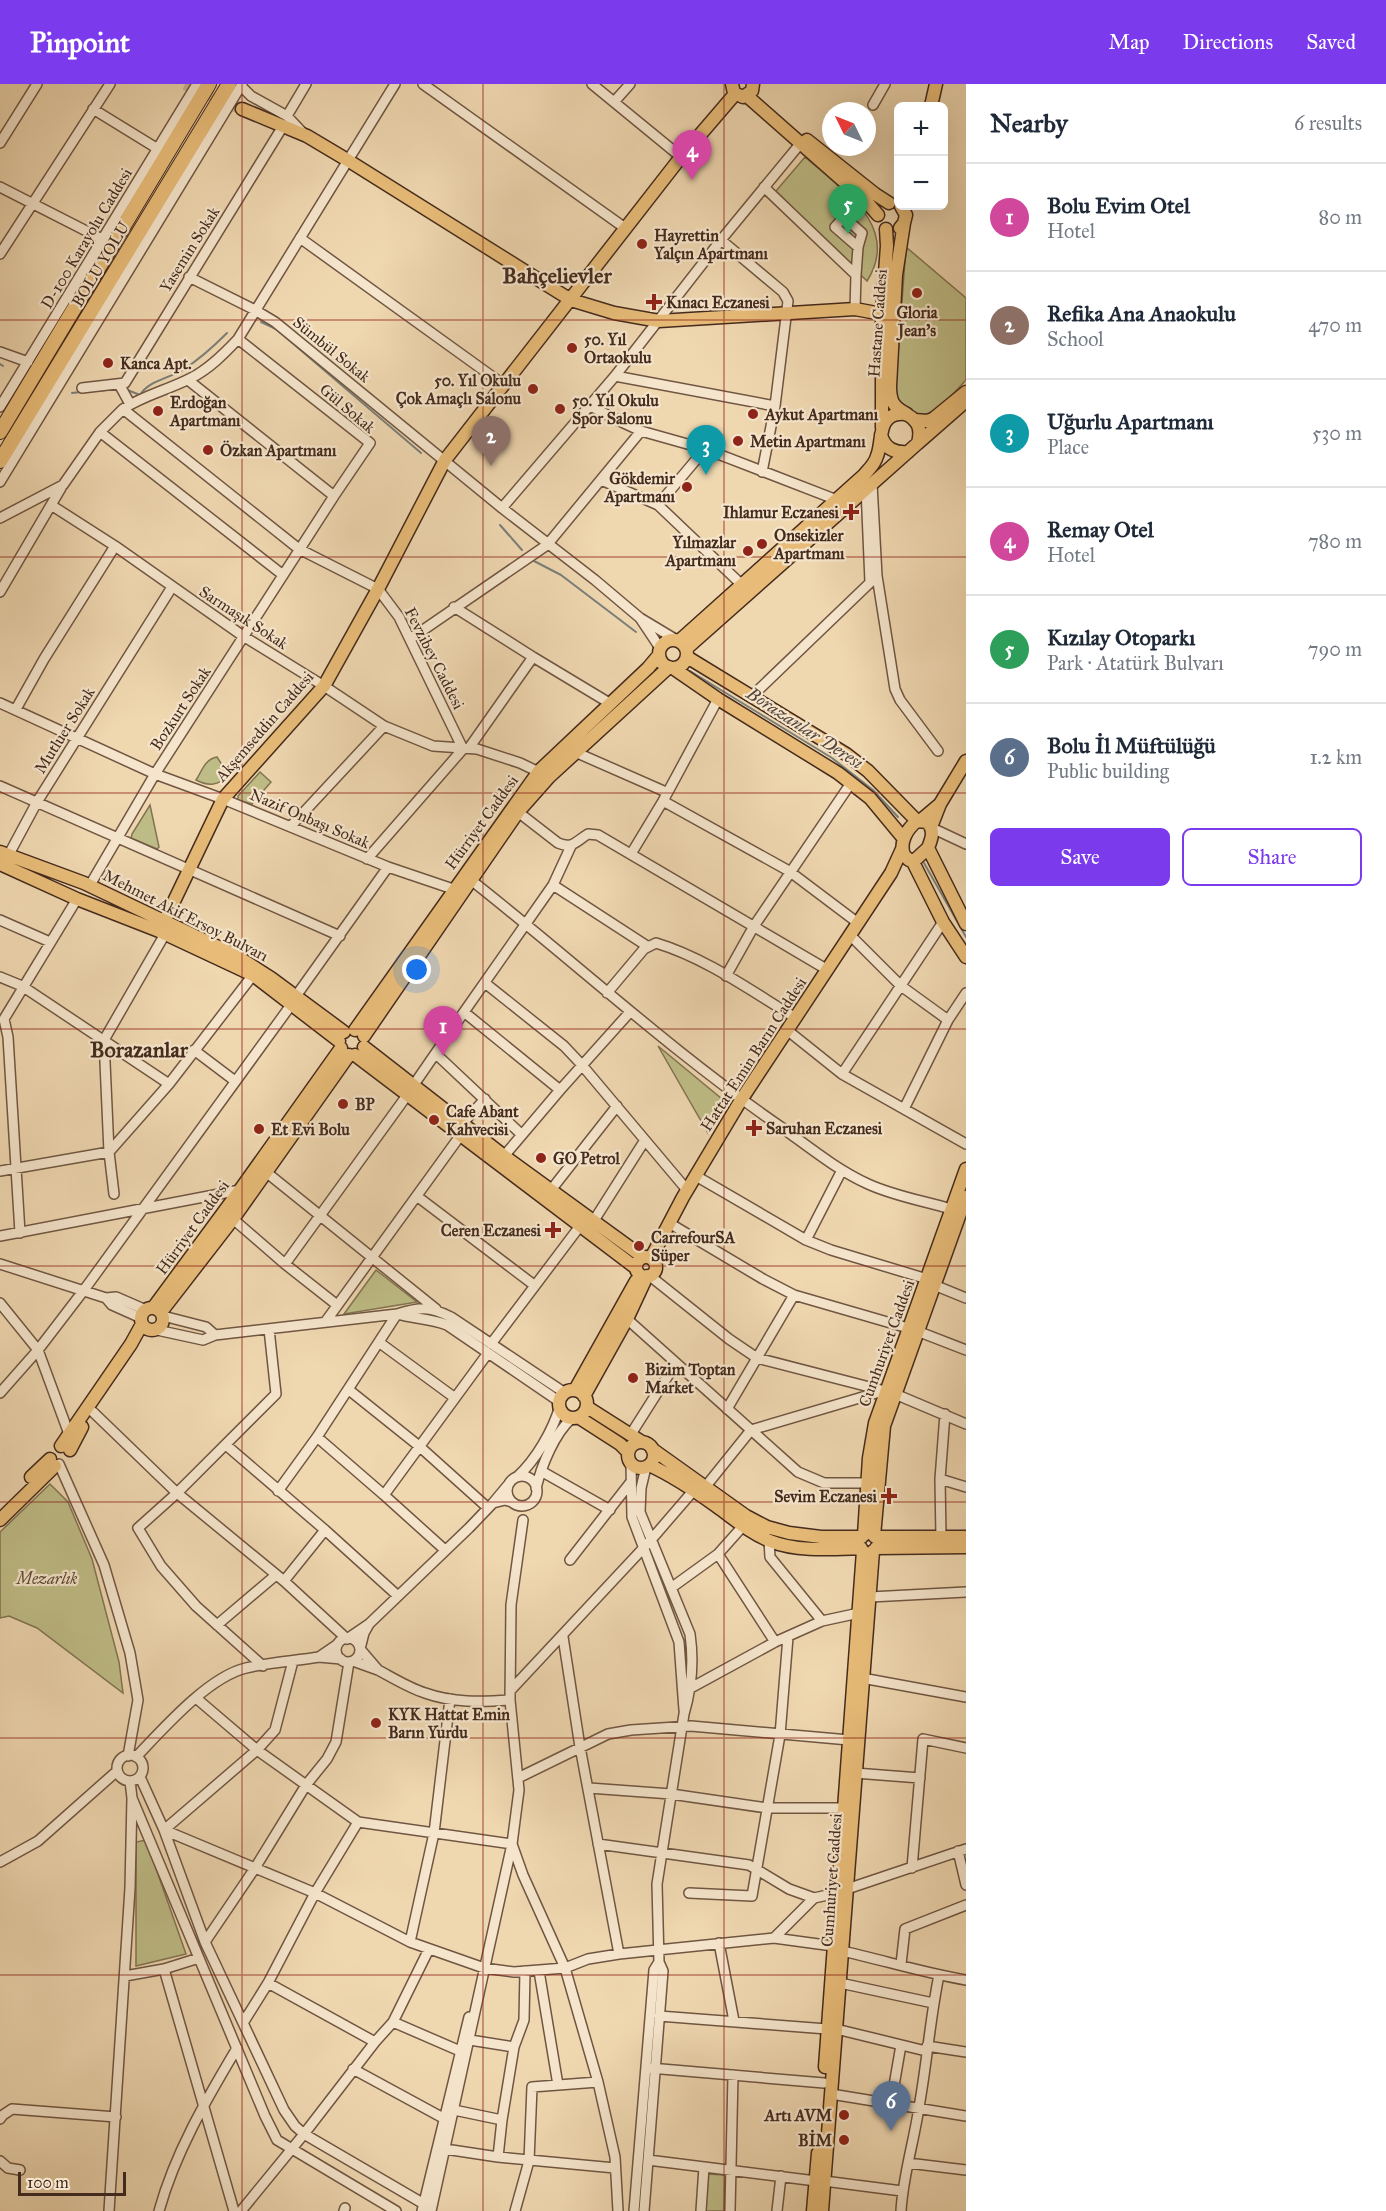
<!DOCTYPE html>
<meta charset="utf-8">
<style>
:root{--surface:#fff;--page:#f6f6f7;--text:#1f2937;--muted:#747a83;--line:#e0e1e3;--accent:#7c3aed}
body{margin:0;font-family:"IM FELL Great Primer",serif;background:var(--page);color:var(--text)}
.controls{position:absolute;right:18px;top:18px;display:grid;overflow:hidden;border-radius:9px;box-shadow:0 6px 24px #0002}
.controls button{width:54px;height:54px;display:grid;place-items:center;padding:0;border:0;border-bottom:2px solid var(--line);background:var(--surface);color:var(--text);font:30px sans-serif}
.compass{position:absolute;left:822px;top:18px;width:54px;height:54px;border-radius:50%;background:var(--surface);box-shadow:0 6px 24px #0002;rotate:313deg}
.scale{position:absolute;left:18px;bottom:15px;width:108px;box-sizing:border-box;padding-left:6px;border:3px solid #452b1e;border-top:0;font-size:16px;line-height:21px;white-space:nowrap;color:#452b1e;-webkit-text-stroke:4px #f5e5cc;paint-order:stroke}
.you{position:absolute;left:417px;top:886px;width:21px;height:21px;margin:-15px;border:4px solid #fff;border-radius:50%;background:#1a73e8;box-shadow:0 0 0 9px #1a73e833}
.badge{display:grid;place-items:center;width:39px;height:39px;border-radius:50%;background:var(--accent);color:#fff;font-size:20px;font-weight:700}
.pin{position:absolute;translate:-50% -50px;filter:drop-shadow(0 2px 3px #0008)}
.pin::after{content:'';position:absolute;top:32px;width:21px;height:18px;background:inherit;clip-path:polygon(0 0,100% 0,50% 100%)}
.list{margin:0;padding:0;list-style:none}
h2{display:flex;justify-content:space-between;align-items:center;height:78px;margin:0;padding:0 24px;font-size:26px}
h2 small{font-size:20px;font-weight:400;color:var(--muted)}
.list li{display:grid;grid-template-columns:39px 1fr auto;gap:18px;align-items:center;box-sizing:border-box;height:108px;padding:0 24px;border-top:2px solid var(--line)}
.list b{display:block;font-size:22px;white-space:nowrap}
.list p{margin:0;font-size:20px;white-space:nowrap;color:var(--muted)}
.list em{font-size:20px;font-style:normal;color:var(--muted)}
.actions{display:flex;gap:12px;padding:18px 24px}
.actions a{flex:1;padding:14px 0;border:2px solid var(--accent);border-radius:9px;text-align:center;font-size:21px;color:var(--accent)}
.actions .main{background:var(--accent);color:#fff}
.map{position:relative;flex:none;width:966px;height:2127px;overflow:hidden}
header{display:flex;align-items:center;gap:36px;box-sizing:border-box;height:84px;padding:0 30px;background:var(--accent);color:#fff}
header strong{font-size:28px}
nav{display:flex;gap:33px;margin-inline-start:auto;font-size:21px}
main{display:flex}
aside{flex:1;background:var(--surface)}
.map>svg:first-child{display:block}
.green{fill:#bfbd87;stroke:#827452;stroke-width:1.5}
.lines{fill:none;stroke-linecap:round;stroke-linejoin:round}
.stream{stroke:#7a7f79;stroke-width:2}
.major-tunnel{stroke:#cdb593;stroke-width:12;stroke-dasharray:12 6;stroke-linecap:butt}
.minor-casing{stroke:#705642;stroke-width:12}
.major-casing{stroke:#452b1e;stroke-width:15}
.highway-casing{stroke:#452b1e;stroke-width:16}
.minor{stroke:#f5e5cc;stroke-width:9}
.major{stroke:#e8bc78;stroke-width:12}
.highway{stroke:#e8bc78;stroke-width:14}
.grid{fill:none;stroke:#8f2418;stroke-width:1.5;stroke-opacity:0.55}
.poi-dot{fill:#8f2418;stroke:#f5e5cc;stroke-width:2}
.labels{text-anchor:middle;stroke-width:4.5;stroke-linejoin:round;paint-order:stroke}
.poi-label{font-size:16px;font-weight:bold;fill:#452b1e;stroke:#f5e5cc;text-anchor:start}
.street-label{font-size:16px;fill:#452b1e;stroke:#f5e5cc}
.park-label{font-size:16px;font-style:italic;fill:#5d4833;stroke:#f5e5cc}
.water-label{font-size:18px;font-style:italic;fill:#57473c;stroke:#f5e5cc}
.district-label{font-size:22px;font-weight:bold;fill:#452b1e;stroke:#f5e5cc}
</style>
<header>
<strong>Pinpoint</strong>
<nav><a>Map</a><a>Directions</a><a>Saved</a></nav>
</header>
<main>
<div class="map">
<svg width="966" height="2127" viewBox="0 0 966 2127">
<rect width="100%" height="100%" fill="#efd7b0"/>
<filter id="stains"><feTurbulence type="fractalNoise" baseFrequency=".00333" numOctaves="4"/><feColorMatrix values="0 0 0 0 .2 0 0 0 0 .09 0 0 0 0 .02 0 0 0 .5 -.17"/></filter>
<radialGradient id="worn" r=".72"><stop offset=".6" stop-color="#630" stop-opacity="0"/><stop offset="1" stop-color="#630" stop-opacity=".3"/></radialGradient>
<path class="green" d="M805 73C841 104 902 142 867 197L776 107Z
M906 163 966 214V296C954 309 927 343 907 327 903 323 899 317 895 312Z
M217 673 229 692C218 701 209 703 196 696 202 687 205 675 217 673Z
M260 688 271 698 252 720 238 716V712Z
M150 721 159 763 157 765 131 754 132 750Z
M658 962 728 1020 708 1049Z
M376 1186 417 1218 344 1230Z
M50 1400 68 1418 92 1475 119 1578 123 1609 37 1544 9 1532 0 1534V1448Z
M146 1756 186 1870 136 1882V1758Z
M707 2090 725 2091 724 2127H704Z"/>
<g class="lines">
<path class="stream" d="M261 238 276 245 421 369
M0 280 3 282
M125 305 140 311C149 296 169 295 184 285 200 275 213 263 227 249
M96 307 117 305
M72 309 81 308
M500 441 522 466
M534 477 561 491 636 548
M690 587 832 674 873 706 898 733
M924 779 966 853"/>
<path class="major-tunnel" d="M185 0 242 25"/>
<g class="minor-casing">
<path id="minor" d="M423 0 625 144
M592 0 681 73
M241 2 251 12 287 32 303 49
M614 18 630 0
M873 21 885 0
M93 25 158 65
M287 32 306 0
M0 59 37 0
M0 103 102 155
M764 103 856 191 855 225
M300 154 504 301
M721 156 783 208 788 217 775 322 762 388
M0 170 110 0
M856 191 858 163 862 149 844 133 835 143 858 163
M189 193 255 226 275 238 502 424 615 292 721 156 800 60
M0 268 28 278
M615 292 775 322
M188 296 334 412
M119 300 130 320
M82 304 125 299 280 47
M589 321 613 334 641 347 705 365 837 416
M0 323 197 0
M123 325C144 311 168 306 191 294 209 285 224 270 238 255L395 0
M100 348 283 491
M601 396 658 421 742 501
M0 398 242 0
M872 400 877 492 895 605 900 616 938 667
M866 404 870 498
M51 421 115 462 243 552 324 602 384 642 433 662 477 665 520 679 543 690
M658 421 705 365
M502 424 595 496 640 534
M0 434 63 401 100 348 123 325 299 465 378 505 399 533 463 665
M0 508 61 404
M454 523 533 573
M410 555 547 461 641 347
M660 564 640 534 675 555
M752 612 877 492
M0 619 155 690 223 715 388 783 453 805
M16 625 44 575 115 462
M469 664 533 573 611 620
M575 668 666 708
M0 702 340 852
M663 717 789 787 858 839
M518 728 558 759C573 765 575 758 588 750L598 751 826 885
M291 742 384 642
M932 744 966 760
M631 770 663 717 718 615
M8 772 37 718 172 503
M367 775 463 665
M471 796C575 878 672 968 781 1043 809 1063 837 1086 868 1100 894 1112 924 1117 951 1125
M90 801 155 690 334 412 370 359 238 255
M553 801 647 862
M0 836 50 858
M850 851 901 902 948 936 904 1025
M726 892 754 842 851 699
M0 893 22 902 169 1000 253 891
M485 899 564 962 581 980 687 1106
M607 909 644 865 656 859C706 874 751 907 796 934
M296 912 388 783
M464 928 553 801 571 762
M948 936 966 909
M787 946 842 990 966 1060
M194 966 235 997
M436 970 521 1050
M842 990 943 838
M413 1002 464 928 560 1006 630 928
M462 1040 485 1015
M504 1072 560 1006
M0 1087 109 1068 169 1000
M266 1088 436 1225
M696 1092 806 1156 831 1166 927 1195
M551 1106 617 1022
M114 1110 109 1068 104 956 165 850
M418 1113 534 1201
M233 1135 285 1180 337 1221
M593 1138 645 1056
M669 1139 763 1195 794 1211 908 1244
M20 1149 8 953 4 935 77 815
M0 1152 240 1106
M806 1156 842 1086
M0 1180 106 1214
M285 1180 408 1010
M650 1192 729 1255 757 1274 885 1307
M934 1201 966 1214
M0 1219 38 1266 69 1350
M397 1230C414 1235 430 1234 447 1241L560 1318
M141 1234 112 1221 106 1214 116 1213 146 1226
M627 1235 798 1388 824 1399H868
M326 1237 460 1052
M157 1246 203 1256 215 1251 206 1243 163 1232
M917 1247 966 1266
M215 1251 397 1230C420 1223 429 1222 451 1233L565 1309
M380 1259 455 1314
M491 1260 580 1142
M349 1306 419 1362 488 1424
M0 1309 38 1266 84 1206 291 921
M895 1310 966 1340
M727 1325 794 1211
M93 1328 177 1409 284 1497 347 1555 369 1540 364 1549 360 1565 378 1586 353 1577
M631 1350 676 1279
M317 1353 384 1411 488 1269
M226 1361 325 1446 398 1512
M59 1380 104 1481 130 1569 138 1616 128 1672
M631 1380 632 1433 679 1558 684 1626
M541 1387 610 1426
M507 1407a15 15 0 1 1 30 0a15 15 0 1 1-30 0Z
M517 1393C536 1376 553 1346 560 1322
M940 1395 966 1403
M508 1401 493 1419 505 1416 512 1418
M706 1402 751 1346 883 1307
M536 1404C542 1381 554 1350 572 1334
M278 1407 317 1353 397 1230
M384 1411 445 1466
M743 1442 718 1470 775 1558
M941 1453 940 1395 945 1330
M769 1456 770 1473 822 1537
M570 1476 630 1399
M284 1497 325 1446
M671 1504 718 1470
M870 1513 966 1508
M369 1540 469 1444 493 1419
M217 1541 276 1491
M563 1553 580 1663 619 1870
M336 1566a12 12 0 1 1 24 0a12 12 0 1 1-24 0Z
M338 1560 319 1573 341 1575
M263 1582 196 1522 161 1482 138 1444 177 1409 276 1310 269 1245
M378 1586C393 1594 409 1604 425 1609 453 1619 481 1618 510 1616
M862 1594 966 1613
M687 1606 775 1558 822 1537 859 1529
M510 1607 650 1457 694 1406
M196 1614 257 1666 358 1738 512 1760 523 1791 565 1884 598 1998 615 2073 618 2127
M117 1684a13 13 0 1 1 26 0a13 13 0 1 1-26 0Z
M136 1673C163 1645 208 1593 246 1584 270 1578 295 1577 319 1573
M855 1689 920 1694
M140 1693 164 1746 205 1858 284 2026 295 2042 304 2050 424 2120
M518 1694 608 1650 631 1646 691 1642 849 1656
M589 1704 671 1710 767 1724H844
M132 1714 265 2032 277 2056 396 2127
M358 1738 315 1809 268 1899 375 1958 393 1938
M164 1746 315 1809 410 1858 484 1884 514 1888 565 1884 588 1875 619 1870 774 1854 814 1814 837 1809
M164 1746 257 1666 275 1646 293 1577
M598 1760 749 1781 789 1805 814 1814
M958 1767 966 1801
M0 1778 38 1757 117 1687
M912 1784 923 1655 966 1664
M847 1805 966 1765
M689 1809 752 1812 780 1651 788 1553
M774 1854 833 1862
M205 1858 255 1784 306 1701 327 1675 336 1658 349 1578
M410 1858 434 1749 450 1615
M719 1859 734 1937
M429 1865 393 1938 460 1967
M842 1867C883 1876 924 1889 966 1896
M901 1880 905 1845 966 1821
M164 1885 234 2127
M539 1887 558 2001
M125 1892 164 1885 199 1874
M840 1899 933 1919
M659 1932 827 1945
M243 1939 268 1899
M836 1945 926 1967
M470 1956 514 1963
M927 1962 966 1968
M650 1984 824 1999
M353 1985 445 2035
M831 2010 966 2032
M891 2019 901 1961
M454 2026 502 2036 514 1963 524 1936 525 1887
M0 2035 3 2031 12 2025 116 2033
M445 2065 498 2073 615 2084
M498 2073 502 2036
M648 2076 704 2083
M0 2077 8 2084 20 2086
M908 2079 966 2086
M824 2097 902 2107
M109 2127 130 1804 132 1714 130 1697
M159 2127C175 2069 206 2016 237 1964
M241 2127 304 2050 375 1958
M344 2127 345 2124
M422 2127 469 1933
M431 2127 512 1760 519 1706 510 1616 511 1521 523 1436
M515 2127 529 2077 532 2003 598 1998
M634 2127 654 1886 659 1878
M644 2127 663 1887 659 1878 657 1800 684 1630C692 1603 694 1578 690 1550L640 1428 641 1404 646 1383
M701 2127 704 2083 816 2097
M730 2127 733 1991
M777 2127 781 2092
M901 2127C903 2091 914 2058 919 2023 927 1979 930 1935 939 1891"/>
</g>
<g class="major-casing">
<path id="major" d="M732 0 734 9 743 13 752 7 753 0
M747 12 865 116 878 131
M931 22 936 0
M242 25 307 52 349 77 571 216 614 229 659 237 855 225 882 230
M807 56 875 110 889 119
M904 139 896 191 890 302C890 317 893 323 907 330
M900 144 904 139 906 131 901 122
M915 336 927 337 933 335 966 308
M882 344V230L887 162 886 145
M881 351C885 365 895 369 908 368
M918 359 966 317
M659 570a14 14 0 1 1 28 0a14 14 0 1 1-28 0Z
M679 557 864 391C869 385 875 380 877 372 883 358 877 332 899 330 905 329 911 332 915 337 921 343 920 351 918 359L686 565
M687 573 846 670 868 687 917 737
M673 584 718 615 838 689 870 714 904 755
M940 720 966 677
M921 736 940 720 931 743
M928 764 914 777 909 776 904 771C899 758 907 745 917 737L927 738C935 746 932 754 928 764L966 840
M0 768 84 799 235 871 271 894 344 948
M912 776 943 838 966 873
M0 780 77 815 159 847 253 891 339 957
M165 836 223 715 324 602 378 505 445 376 681 73 735 10
M355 946 539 687 648 584 659 571
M364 952 518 728 549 693 669 583
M364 963 504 1072 643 1173
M355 971 636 1184
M636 1183a10 10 0 1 1 20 0a10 10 0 1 1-20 0Z
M651 1174 683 1113 741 1016 891 789 902 765
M141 1235a11 11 0 1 1 22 0a11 11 0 1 1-22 0Z
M153 1224 240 1106 341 964
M161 1228 233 1135 349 971
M575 1306 636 1197
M559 1320a14 14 0 1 1 28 0a14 14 0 1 1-28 0Z
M584 1312 627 1235 647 1192
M587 1323 642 1358
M578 1333 620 1360 628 1368
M628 1371a13 13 0 1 1 26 0a13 13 0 1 1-26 0Z
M61 1362 131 1260 142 1240
M652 1365 746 1432 767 1443 789 1449 821 1453H862
M70 1366 82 1343
M649 1381C673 1392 694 1406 716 1422 733 1434 750 1449 770 1457 797 1468 832 1465 861 1464
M31 1393 50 1375
M0 1436 55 1382
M864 1451 869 1374 875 1339 966 1085
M874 1452 884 1342 966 1113
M875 1453H966
M876 1464 966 1463
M825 1983 863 1467
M813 2127 818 2069
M822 2127 873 1467"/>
</g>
<g class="highway-casing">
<path id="highway" d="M0 348 209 0
M0 377 229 0"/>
</g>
<use href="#minor" class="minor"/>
<use href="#major" class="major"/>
<use href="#highway" class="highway"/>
</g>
<path class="grid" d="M242 0V2127M483 0V2127M724 0V2127M0 236H966M0 473H966M0 709H966M0 945H966M0 1182H966M0 1418H966M0 1654H966M0 1891H966"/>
<g class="poi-dot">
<circle cx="642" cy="160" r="6"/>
<circle cx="917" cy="209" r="6"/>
<path d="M651 209h6v6h6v6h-6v6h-6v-6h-6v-6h6z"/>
<circle cx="572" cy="264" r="6"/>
<circle cx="108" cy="279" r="6"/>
<circle cx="533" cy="305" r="6"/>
<circle cx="560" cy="325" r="6"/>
<circle cx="158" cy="327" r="6"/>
<circle cx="753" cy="330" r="6"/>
<circle cx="738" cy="357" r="6"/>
<circle cx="208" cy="366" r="6"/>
<circle cx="687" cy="403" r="6"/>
<path d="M848 419h6v6h6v6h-6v6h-6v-6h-6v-6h6z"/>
<circle cx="762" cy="460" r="6"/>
<circle cx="748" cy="467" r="6"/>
<circle cx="343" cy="1020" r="6"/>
<circle cx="434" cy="1036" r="6"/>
<path d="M751 1035h6v6h6v6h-6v6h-6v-6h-6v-6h6z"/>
<circle cx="259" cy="1045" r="6"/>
<circle cx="541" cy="1074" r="6"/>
<path d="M550 1137h6v6h6v6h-6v6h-6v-6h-6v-6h6z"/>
<circle cx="639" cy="1162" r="6"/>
<circle cx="633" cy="1294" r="6"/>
<path d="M886 1403h6v6h6v6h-6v6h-6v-6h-6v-6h6z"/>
<circle cx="376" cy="1639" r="6"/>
<circle cx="844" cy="2031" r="6"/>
<circle cx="844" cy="2056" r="6"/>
</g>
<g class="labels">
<g class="poi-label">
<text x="654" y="157">Hayrettin<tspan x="654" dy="18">Yalçın Apartmanı</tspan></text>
<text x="666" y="224">Kınacı Eczanesi</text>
<text x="917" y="234" text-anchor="middle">Gloria<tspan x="917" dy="18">Jean's</tspan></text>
<text x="584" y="261">50. Yıl<tspan x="584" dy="18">Ortaokulu</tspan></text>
<text x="120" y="285">Kanca Apt.</text>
<text x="521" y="302" text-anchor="end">50. Yıl Okulu<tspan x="521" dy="18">Çok Amaçlı Salonu</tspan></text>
<text x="572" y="322">50. Yıl Okulu<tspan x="572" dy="18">Spor Salonu</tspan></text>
<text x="170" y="324">Erdoğan<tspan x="170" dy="18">Apartmanı</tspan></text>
<text x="765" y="336">Aykut Apartmanı</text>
<text x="750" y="363">Metin Apartmanı</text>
<text x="220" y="372">Özkan Apartmanı</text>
<text x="675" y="400" text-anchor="end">Gökdemir<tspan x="675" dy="18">Apartmanı</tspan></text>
<text x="839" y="434" text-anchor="end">Ihlamur Eczanesi</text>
<text x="774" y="457">Onsekizler<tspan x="774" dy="18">Apartmanı</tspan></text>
<text x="736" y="464" text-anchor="end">Yılmazlar<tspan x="736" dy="18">Apartmanı</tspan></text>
<text x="355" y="1026">BP</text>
<text x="446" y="1033">Cafe Abant<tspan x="446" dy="18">Kahvecisi</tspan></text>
<text x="766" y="1050">Saruhan Eczanesi</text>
<text x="271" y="1051">Et Evi Bolu</text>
<text x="553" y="1080">GO Petrol</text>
<text x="541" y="1152" text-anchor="end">Ceren Eczanesi</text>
<text x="651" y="1159">CarrefourSA<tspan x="651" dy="18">Süper</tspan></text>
<text x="645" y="1291">Bizim Toptan<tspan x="645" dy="18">Market</tspan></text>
<text x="877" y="1418" text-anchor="end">Sevim Eczanesi</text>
<text x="388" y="1636">KYK Hattat Emin<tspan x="388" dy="18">Barın Yurdu</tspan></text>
<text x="832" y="2037" text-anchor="end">Artı AVM</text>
<text x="832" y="2062" text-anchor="end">BİM</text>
</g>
<g class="street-label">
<text transform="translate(86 154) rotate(-59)" y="6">D-100 Karayolu Caddesi</text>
<text transform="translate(189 165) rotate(-58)" y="6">Yasemin Sokak</text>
<text transform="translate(100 180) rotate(-59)" y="6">BOLU YOLU</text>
<text transform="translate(877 239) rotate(-86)" y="6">Hastane Caddesi</text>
<text transform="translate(332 265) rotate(39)" y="6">Sümbül Sokak</text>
<text transform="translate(348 324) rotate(40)" y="6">Gül Sokak</text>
<text transform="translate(244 533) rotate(33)" y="6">Sarmaşık Sokak</text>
<text transform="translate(435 574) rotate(63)" y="6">Fevzibey Caddesi</text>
<text transform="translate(180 624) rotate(-57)" y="6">Bozkurt Sokak</text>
<text transform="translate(264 642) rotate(-49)" y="6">Akşemseddin Caddesi</text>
<text transform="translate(64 646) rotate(-58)" y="6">Mutluer Sokak</text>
<text transform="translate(310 734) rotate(23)" y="6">Nazif Onbaşı Sokak</text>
<text transform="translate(481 738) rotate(-54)" y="6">Hürriyet Caddesi</text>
<text transform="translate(186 831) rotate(27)" y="6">Mehmet Akif Ersoy Bulvarı</text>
<text transform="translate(753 970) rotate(-57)" y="6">Hattat Emin Barın Caddesi</text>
<text transform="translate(192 1143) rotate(-54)" y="6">Hürriyet Caddesi</text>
<text transform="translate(886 1259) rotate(-70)" y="6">Cumhuriyet Caddesi</text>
<text transform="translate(831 1796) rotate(-86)" y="6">Cumhuriyet Caddesi</text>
</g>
<g class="park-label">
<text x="47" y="1500">Mezarlık</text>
</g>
<g class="water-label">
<text transform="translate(805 644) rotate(33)" y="6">Borazanlar Deresi</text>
</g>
<g class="district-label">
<text x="557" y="199">Bahçelievler</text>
<text x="139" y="973">Borazanlar</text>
</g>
</g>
<rect width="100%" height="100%" filter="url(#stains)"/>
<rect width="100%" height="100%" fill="url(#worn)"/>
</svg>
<div class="controls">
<button>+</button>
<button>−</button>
</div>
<svg class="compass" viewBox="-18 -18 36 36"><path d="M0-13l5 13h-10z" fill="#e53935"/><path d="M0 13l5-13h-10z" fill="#747a83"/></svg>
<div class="scale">100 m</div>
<div class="you"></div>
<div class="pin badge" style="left:443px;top:972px;background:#d1479c">1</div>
<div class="pin badge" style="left:491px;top:382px;background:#8d6e63">2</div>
<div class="pin badge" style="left:706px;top:391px;background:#0f9aa8">3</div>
<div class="pin badge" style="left:692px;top:96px;background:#d1479c">4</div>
<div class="pin badge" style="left:848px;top:150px;background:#2e9e5b">5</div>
<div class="pin badge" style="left:891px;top:2047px;background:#5c6f8a">6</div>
</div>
<aside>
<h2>Nearby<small>6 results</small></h2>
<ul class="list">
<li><span class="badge" style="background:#d1479c">1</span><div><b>Bolu Evim Otel</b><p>Hotel</p></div><em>80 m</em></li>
<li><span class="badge" style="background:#8d6e63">2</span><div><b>Refika Ana Anaokulu</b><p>School</p></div><em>470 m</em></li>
<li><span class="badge" style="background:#0f9aa8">3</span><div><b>Uğurlu Apartmanı</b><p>Place</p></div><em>530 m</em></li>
<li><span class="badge" style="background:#d1479c">4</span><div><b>Remay Otel</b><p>Hotel</p></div><em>780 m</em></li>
<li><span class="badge" style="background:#2e9e5b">5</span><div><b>Kızılay Otoparkı</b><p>Park · Atatürk Bulvarı</p></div><em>790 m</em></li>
<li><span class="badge" style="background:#5c6f8a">6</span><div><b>Bolu İl Müftülüğü</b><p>Public building</p></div><em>1.2 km</em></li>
</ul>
<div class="actions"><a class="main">Save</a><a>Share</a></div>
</aside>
</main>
